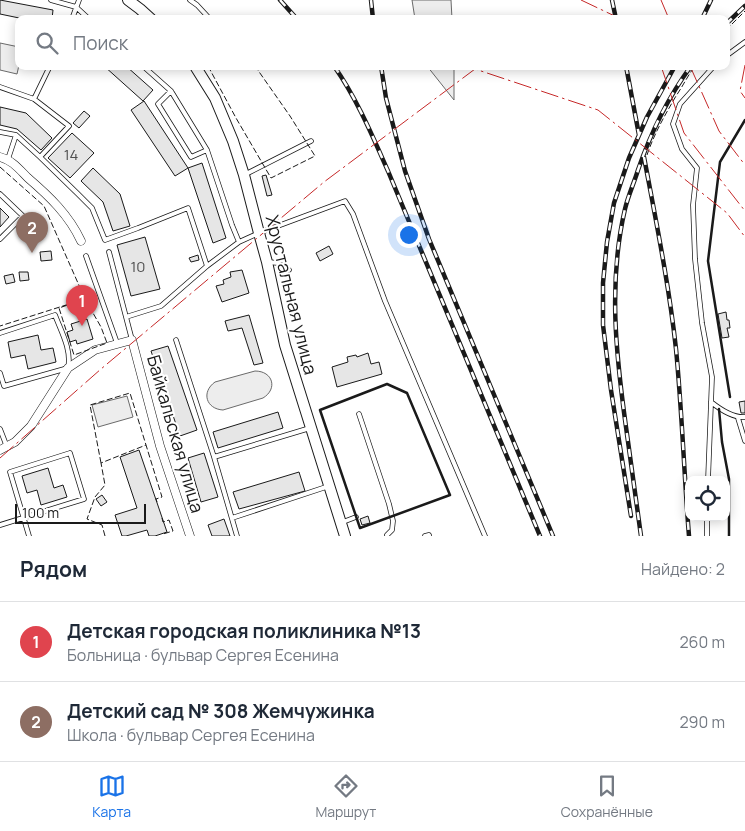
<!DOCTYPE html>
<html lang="ru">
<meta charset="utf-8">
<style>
:root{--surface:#fff;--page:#f2f2f3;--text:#1f2937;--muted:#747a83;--line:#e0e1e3;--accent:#1a73e8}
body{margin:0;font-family:Manrope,sans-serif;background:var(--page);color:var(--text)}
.controls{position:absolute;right:15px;bottom:15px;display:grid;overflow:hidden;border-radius:10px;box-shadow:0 2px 12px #0003}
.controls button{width:45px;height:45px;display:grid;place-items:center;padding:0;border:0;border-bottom:1px solid var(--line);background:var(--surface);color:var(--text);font:25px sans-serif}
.scale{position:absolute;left:15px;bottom:12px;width:131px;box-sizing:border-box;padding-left:5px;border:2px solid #1a1a1a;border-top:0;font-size:14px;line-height:18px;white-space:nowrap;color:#1a1a1a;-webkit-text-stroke:4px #fff;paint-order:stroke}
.you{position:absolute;left:408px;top:234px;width:18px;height:18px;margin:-12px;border:4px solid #fff;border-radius:50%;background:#1a73e8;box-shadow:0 0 0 8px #1a73e833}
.badge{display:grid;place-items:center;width:32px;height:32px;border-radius:50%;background:var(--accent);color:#fff;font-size:16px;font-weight:700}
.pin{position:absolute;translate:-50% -41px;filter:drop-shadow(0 1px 2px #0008)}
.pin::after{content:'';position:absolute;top:26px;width:18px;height:15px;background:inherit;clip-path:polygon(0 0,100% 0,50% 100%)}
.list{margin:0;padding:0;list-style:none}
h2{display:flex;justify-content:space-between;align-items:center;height:65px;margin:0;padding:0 20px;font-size:21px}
h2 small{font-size:16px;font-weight:400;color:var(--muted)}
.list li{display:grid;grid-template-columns:32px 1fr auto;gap:15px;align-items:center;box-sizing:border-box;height:80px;padding:0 20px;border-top:1px solid var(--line)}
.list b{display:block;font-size:19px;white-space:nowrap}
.list p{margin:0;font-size:16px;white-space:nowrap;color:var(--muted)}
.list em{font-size:16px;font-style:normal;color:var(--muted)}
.icon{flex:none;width:28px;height:28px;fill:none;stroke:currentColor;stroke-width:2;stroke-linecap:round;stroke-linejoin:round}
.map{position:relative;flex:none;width:745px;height:536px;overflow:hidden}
.search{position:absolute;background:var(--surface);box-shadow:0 2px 12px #0003;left:15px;right:15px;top:15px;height:55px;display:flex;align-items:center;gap:12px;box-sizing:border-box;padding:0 18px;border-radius:10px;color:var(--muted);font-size:19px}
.sheet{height:225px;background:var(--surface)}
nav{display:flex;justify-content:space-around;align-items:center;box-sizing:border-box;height:70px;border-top:1px solid var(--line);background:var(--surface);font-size:14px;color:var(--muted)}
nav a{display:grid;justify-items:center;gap:2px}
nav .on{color:var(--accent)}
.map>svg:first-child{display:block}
.green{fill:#ededed;stroke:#6a6a6a}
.building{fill:#e6e6e6;stroke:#1a1a1a}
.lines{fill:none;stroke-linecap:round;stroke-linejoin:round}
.service-casing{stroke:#1a1a1a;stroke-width:5.5}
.minor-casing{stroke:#1a1a1a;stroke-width:9}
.tertiary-casing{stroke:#1a1a1a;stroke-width:12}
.service{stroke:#fff;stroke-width:4}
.minor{stroke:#fff;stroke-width:8}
.tertiary{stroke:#fff;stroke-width:10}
.rail-casing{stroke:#1a1a1a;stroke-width:4.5}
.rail{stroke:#fff;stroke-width:2.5;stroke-dasharray:8;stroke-linecap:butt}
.fence{stroke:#1a1a1a;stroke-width:1;stroke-dasharray:6 2.5;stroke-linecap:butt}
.wall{stroke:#1a1a1a;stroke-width:2.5}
.power{stroke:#c62828;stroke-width:1;stroke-dasharray:18 4 2.5 4;stroke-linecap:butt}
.labels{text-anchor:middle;stroke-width:4;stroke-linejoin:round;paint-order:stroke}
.number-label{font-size:15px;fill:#4d4d4d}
.street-label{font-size:18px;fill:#1a1a1a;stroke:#fff}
</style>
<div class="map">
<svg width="745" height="536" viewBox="0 0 745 536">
<rect width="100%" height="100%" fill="#fff"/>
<path class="green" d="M412 0H451L452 19H415Z
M0 43 19 47V65L17 74 0 70Z
M427 66H454V100Z
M255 371C273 371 278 389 263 398L223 410C206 409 201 392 215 382Z
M127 396 133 417 98 427 92 405Z"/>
<path class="building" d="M0 0 53 10 52 19H24L0 14Z
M104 66H126L153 90 143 101Z
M144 101 188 168 175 176 131 110Z
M0 107 26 113 52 138 41 150 17 129 0 125Z
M84 111 90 116 79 128 73 123Z
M72 133 94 153 70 178 48 158Z
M202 163 226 238 213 243 188 168Z
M93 168 120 194 130 226 113 231 103 202 81 181Z
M266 175 272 195 267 196 262 176Z
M0 208 9 217 0 227Z
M145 237 160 289 131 296 117 245Z
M329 246 333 254 320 261 316 253Z
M51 251 52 260 41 261 40 252Z
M198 255 199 260 191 262 189 258Z
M242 270 249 293 222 302 216 286 224 284 223 280 231 277 230 272Z
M19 272H28L29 280 20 281Z
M13 274 15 282 6 284 4 276Z
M726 312 727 320H729L730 328H727L729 337 722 338 718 314Z
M249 315 263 363 254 365 242 328 228 331 225 321Z
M87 319 93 339 77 344 76 340 70 342 67 332 73 330 71 324Z
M38 335 41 350 53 348 56 362 28 369 25 355 11 358 8 342Z
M168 346 197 430 180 436 151 351Z
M368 353 371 364 379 362 382 374 337 387 332 367 348 362 347 357 356 355 357 357Z
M745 401V413H741L739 402Z
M278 412 283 428 218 448 213 432Z
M139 450 167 532 155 536H149L147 530 126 536H122L115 515 137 508 120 457Z
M204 453 218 497 201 502 188 458Z
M48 468 54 488 63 485 67 497 41 505 37 490 27 493 22 476Z
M299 472 305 491 239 509 233 492Z
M102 495 107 502 101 506 96 499Z
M368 516 370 523 362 525 360 519Z
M224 519 230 536H212L208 525Z"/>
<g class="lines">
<g class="service-casing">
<path id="service" d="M51 0 76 7 89 19
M190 0 197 5 210 19
M72 19 79 0
M726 56 745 42
M143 66 171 91 207 150 232 225 239 242
M0 87 34 99 69 126 40 157
M171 91 158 104 191 157 207 150
M34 99 50 66
M0 132 16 135 40 157 78 194 92 208 105 240 138 228 188 208 207 266 239 242 259 233 345 201 353 214 385 301 485 536
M8 159 16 135
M246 174 311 141
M0 194 23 216 0 239
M109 252 132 340
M86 256 117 343
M268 262 278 263 289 270
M126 317 161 306 207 266
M0 333 55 315C61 331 72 350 68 368L4 386 0 373
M176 340 214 457 237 536
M711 402C721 410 733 418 745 417
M359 414 389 504 393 521 392 530 387 535
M738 418 745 441
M0 429 7 447
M214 457 310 428
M708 480 712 377 702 323 695 259 693 205 697 168 682 149 673 124 680 104 714 66
M707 517V536
M232 518 329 486
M343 522 356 517
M0 525 84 499 70 453 10 472 29 536
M425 536 429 535"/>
</g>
<g class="minor-casing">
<path id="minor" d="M0 157C12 160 19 169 28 178 49 196 69 215 81 241
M0 450 15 442 31 426 68 368 95 350 132 340 160 446 190 536"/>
</g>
<g class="tertiary-casing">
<path id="tertiary" d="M128 0 140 9 151 19
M195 66 215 98 233 141 244 175 259 233 267 262 285 345 345 536"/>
</g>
<use href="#service" class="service"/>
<use href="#minor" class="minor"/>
<use href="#tertiary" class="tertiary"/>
<g class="rail-casing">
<path id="rail" d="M280 0 297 19
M371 0 373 19
M612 0 616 19
M702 19 711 0
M726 24 745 6
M334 66C357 99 372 135 388 171L540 536
M381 66 386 98 405 171 429 239 553 536
M626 66 639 135
M644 157C656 221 669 285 676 349 682 411 684 474 689 536
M631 516 611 390 603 325V283L607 242 614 203 629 158 647 117 675 66
M641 536C636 500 631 464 626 427 616 355 608 282 625 209 628 196 634 183 638 170 651 132 667 99 691 66"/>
</g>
<use href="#rail" class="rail"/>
<path class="fence" d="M726 30 745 11
M208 66 236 118 271 178 315 156 290 116 255 66
M647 155C654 134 665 115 676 96 683 86 688 75 695 66
M0 167 44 206 85 299 0 326
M85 299 101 327 107 343 74 355 59 308Z
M101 463 90 405 130 393 146 445
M162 518 163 522 169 520 173 531 163 534
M105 536 102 525 87 519 95 497 105 485 101 463 146 445 162 497 156 499 157 502"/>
<path class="wall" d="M387 384 407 393 450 495 360 528 320 410Z
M730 397 708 261 720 162 745 120
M719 409 722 442 729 479V536"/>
<path class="power" d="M581 0 621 19
M661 0 669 19
M745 65 740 91 745 98
M661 66 684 133 745 211
M690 66 719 131 745 165
M0 458 101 369 324 182 475 69 598 110 727 213 745 237"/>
</g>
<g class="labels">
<g class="number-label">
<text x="71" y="160">14</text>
<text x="138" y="272">10</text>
</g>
<g class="street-label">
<text transform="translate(291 295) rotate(76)" y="6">Хрустальная улица</text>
<text transform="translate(175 434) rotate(74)" y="6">Байкальская улица</text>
</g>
</g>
</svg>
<div class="controls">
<button><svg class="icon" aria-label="locate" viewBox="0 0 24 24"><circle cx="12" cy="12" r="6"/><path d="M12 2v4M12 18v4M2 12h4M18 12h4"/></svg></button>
</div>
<div class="scale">100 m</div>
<div class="you"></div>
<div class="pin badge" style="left:82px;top:326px;background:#e0444e">1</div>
<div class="pin badge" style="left:32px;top:253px;background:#8d6e63">2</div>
<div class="search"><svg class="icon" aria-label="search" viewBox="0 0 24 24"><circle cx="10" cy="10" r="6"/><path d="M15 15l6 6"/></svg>Поиск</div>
</div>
<section class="sheet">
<h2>Рядом<small>Найдено: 2</small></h2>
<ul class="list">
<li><span class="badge" style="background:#e0444e">1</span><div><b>Детская городская поликлиника №13</b><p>Больница · бульвар Сергея Есенина</p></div><em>260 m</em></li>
<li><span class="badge" style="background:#8d6e63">2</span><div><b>Детский сад № 308 Жемчужинка</b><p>Школа · бульвар Сергея Есенина</p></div><em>290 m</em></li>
</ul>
</section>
<nav>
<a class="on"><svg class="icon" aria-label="map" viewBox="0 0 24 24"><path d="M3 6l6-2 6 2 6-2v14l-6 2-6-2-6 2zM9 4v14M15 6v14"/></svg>Карта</a>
<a><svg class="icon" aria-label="directions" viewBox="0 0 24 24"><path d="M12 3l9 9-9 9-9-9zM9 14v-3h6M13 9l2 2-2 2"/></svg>Маршрут</a>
<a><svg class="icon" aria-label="saved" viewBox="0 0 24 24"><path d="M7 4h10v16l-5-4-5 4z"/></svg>Сохранённые</a>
</nav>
